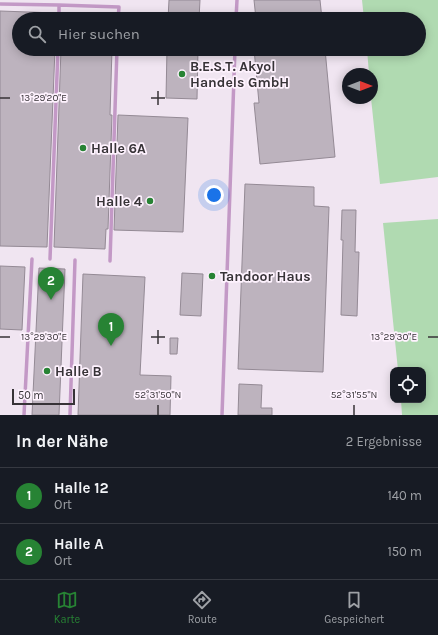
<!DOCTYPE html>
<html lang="de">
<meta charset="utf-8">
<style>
:root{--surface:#171b24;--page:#242831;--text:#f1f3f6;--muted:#9ea1a6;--line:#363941;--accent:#278334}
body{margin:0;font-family:Karla,sans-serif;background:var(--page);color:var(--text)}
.controls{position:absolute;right:12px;bottom:12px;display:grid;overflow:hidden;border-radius:8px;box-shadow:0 2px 10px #0003}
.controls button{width:36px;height:36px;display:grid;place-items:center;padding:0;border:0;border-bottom:1px solid var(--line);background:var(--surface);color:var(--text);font:20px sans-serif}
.compass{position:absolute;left:342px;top:68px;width:36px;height:36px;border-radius:50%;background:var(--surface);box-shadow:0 2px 10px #0003;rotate:90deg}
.scale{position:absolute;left:12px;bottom:10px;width:63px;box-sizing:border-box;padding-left:4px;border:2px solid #373337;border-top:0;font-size:11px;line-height:14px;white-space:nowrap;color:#373337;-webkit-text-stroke:3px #fef2fe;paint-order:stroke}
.you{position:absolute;left:214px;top:195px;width:14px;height:14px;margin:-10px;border:3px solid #fff;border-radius:50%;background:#1a73e8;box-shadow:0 0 0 6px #1a73e833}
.badge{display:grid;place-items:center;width:26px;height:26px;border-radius:50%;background:var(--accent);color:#fff;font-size:13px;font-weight:700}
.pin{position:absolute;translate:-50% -33px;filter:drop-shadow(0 1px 2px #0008)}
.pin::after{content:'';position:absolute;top:21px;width:14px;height:12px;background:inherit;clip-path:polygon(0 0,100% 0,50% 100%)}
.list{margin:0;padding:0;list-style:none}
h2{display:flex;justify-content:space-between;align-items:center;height:52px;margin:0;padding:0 16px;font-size:17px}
h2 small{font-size:13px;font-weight:400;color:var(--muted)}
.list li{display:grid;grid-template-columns:26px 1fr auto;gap:12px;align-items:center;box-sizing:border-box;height:56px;padding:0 16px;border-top:1px solid var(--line)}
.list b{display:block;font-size:15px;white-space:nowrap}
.list p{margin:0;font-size:13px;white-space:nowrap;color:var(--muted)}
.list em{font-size:13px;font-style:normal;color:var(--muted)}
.icon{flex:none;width:22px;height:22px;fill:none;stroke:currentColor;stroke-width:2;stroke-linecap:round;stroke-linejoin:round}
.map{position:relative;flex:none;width:438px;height:415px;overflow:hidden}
.search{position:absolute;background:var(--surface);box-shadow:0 2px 10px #0003;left:12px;right:12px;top:12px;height:44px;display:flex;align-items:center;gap:10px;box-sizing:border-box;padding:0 14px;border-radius:22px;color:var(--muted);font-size:15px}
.sheet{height:164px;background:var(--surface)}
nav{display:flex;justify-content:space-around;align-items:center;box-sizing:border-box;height:56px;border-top:1px solid var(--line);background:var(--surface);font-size:11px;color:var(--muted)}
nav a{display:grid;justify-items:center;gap:2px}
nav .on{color:var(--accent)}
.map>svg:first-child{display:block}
.green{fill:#b0dab1}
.building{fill:#bdb3be;stroke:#948a95}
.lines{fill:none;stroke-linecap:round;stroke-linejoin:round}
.lane{stroke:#c399c6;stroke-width:3.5}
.ticks{fill:none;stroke:#373337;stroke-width:1.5}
.poi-dot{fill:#278334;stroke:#fef2fe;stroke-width:1.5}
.labels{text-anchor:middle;stroke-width:3.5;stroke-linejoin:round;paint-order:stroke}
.poi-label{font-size:14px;font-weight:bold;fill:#373337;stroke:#fef2fe;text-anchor:start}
.ticks-label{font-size:10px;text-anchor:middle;fill:#373337;stroke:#fef2fe;stroke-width:3.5;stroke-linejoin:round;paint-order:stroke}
</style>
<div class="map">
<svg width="438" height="415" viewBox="0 0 438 415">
<rect width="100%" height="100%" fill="#f0e5f1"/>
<path class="green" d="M362 0H438V177L380 184 371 98H372V74H369L367 49H419V19H364Z
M438 219V415H402L401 400H423V370H398L383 223Z"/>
<path class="building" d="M169 0H200L199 19H168Z
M254 0H320L322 19H256Z
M0 11 56 13V19H19V49H55L47 247 0 246Z
M61 49H112L110 115H112L108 229H106L105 249 54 247Z
M167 49H198L197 99 166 98Z
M254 49H325L335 157 260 164 254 103H259Z
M118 115 188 118 183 232 114 230Z
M245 184 314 187V206L329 207 323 372 238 369Z
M342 210H356L355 252H359L357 316 341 315 343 240H341Z
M0 266 25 267 22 330 0 329Z
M39 268 65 269 59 415H32Z
M182 273 203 274 201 316 180 315Z
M83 274 145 277 140 375 171 376 170 415H78Z
M170 338H178L177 354H170Z
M239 384 262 385 261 408H272V415H238Z"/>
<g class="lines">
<path class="lane" d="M0 4 59 5V19
M59 5 119 7 118 19
M236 19 237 0
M50 259 58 49
M110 261 117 49
M24 415 32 259
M70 415 75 260
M222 415 235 49"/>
</g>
<path class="ticks" d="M158 91V105M0 98H10M151 98H165M158 330V344M0 337H10M151 337H165M428 337H438M158 405V415M354 405V415"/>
<g class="poi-dot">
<circle cx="182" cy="74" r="4"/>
<circle cx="83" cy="148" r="4"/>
<circle cx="150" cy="201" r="4"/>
<circle cx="212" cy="276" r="4"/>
<circle cx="47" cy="371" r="4"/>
</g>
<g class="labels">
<g class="poi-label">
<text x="190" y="71">B.E.S.T. Akyol<tspan x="190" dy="16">Handels GmbH</tspan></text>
<text x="91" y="153">Halle 6A</text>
<text x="142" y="206" text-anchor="end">Halle 4</text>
<text x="220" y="281">Tandoor Haus</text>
<text x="55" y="376">Halle B</text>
</g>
</g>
<g class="ticks-label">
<text x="44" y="101">13°29'20"E</text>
<text x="44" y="340">13°29'30"E</text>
<text x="394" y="340">13°29'30"E</text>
<text x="158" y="398">52°31'50"N</text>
<text x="354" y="398">52°31'55"N</text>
</g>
</svg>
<div class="controls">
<button><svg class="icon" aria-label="locate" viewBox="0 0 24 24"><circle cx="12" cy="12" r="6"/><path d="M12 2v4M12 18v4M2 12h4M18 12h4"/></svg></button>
</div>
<svg class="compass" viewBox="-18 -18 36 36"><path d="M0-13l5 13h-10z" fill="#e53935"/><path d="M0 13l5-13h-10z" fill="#9ea1a6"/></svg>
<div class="scale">50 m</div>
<div class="you"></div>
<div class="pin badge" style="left:111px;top:346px">1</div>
<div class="pin badge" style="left:51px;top:300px">2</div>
<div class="search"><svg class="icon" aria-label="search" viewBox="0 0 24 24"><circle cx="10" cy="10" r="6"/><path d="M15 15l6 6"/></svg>Hier suchen</div>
</div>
<section class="sheet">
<h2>In der Nähe<small>2 Ergebnisse</small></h2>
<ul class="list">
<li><span class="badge">1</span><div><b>Halle 12</b><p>Ort</p></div><em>140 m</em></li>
<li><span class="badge">2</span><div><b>Halle A</b><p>Ort</p></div><em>150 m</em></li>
</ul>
</section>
<nav>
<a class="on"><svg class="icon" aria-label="map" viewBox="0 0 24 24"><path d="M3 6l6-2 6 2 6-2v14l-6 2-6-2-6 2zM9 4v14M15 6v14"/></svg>Karte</a>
<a><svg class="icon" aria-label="directions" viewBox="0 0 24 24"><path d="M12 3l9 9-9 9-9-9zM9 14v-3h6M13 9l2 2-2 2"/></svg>Route</a>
<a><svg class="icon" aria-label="saved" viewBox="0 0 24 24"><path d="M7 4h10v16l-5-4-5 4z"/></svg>Gespeichert</a>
</nav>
